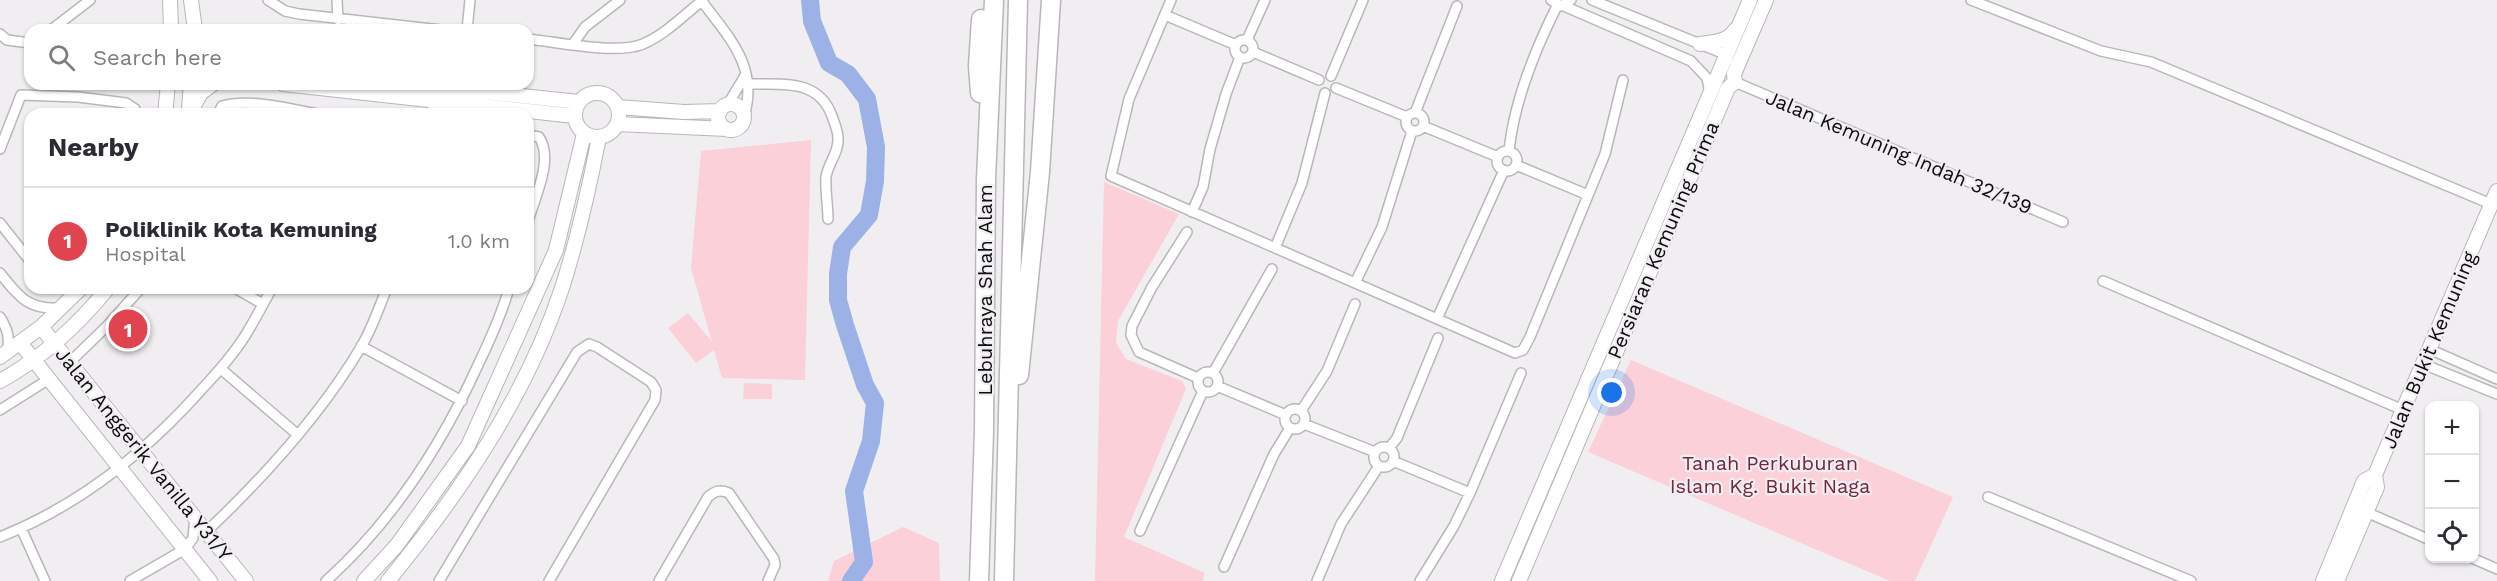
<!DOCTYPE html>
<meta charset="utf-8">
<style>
:root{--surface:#fff;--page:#f2f2f3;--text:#2b2b33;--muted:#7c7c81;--line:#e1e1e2;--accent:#926811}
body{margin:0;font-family:"Work Sans",sans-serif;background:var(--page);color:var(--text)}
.controls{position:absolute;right:18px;bottom:18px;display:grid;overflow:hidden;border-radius:12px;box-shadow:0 2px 4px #0004}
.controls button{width:54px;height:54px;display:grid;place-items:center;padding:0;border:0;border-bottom:2px solid var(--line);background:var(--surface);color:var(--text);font:30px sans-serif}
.you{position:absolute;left:1612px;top:393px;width:21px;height:21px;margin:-15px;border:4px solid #fff;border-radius:50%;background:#1a73e8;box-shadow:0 0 0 9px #1a73e833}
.badge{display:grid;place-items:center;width:39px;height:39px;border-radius:50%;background:var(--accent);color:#fff;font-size:20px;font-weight:700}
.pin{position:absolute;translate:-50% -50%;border:3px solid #fff;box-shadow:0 2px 6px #0006}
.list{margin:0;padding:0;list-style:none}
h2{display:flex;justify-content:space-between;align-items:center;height:78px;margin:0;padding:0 24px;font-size:26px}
h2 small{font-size:20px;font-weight:400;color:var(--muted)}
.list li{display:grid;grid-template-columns:39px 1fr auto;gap:18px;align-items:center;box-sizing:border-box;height:108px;padding:0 24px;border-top:2px solid var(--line)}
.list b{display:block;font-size:22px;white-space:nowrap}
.list p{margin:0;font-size:20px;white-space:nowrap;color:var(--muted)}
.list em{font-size:20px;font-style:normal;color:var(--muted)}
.icon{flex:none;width:33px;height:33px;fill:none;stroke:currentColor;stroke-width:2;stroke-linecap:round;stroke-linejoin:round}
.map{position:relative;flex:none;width:2497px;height:581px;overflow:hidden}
.search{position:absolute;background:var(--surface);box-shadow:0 2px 4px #0004;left:24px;top:24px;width:510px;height:66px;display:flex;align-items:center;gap:15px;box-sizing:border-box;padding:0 21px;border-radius:18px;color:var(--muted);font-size:22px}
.panel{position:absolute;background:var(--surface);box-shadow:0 2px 4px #0004;left:24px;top:108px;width:510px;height:186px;border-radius:18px}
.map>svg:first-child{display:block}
.green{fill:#fbd0d8}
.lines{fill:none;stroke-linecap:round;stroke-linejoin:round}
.river{stroke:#9cb1e6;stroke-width:18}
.street-casing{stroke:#b9b6ba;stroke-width:12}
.secondary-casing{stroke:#b9b6ba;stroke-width:16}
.highway-casing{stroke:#b9b6ba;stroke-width:21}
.street{stroke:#fff;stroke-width:9}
.secondary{stroke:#fff;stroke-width:14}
.highway{stroke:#fff;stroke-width:18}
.labels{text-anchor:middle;stroke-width:4.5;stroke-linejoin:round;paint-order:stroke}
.street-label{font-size:20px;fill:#0d0c0d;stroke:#f1eef2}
.park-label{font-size:20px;fill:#73263c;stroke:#f1eef2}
</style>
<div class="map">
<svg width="2497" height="581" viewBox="0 0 2497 581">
<rect width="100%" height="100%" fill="#f1eef2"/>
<path class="green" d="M811 140 805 380 722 378 714 350 696 363 668 328 688 313 712 342 691 268 701 151Z
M1104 182 1179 214 1118 321 1116 343 1126 359 1182 381 1186 389 1124 537 1205 573 1202 581H1095Z
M1631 360 1953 497 1915 581H1890L1588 452Z
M744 383 772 384V399H743Z
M903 527 939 543 940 581H828L834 561Z"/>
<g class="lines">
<path class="river" d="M810 0 812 21 829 63 848 74 867 99 876 147 875 181 869 215 842 247 838 274V300L845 325 865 385 875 403 871 441 854 491 864 562 851 581"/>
<g class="street-casing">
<path id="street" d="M268 0 285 11 299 14 441 30
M337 0 338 20
M701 0C729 38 759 66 744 117
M1171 0 1129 99 1111 176 1515 353 1523 350 1530 337 1605 154 1623 80
M1551 0 1561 6 1571 0
M1592 0 1727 55 1728 60
M1971 0 2101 51 2151 62 2491 204
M1564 6 1691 61 1707 78 1710 93
M1165 15 1236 45
M51 30 90 0
M467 30 470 0
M0 34 7 40 30 43
M528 39C558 42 617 55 643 44 666 34 684 15 703 0
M1235 49a9 9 0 1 1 18 0a9 9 0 1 1-18 0Z
M1247 40 1265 0
M573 44 585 27 620 0
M1253 52 1319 80
M1331 76 1363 0
M1735 82 2063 222
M749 84C782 85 818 78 832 116 834 122 838 131 838 138 839 153 828 163 826 177 825 189 828 206 828 219
M1336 88 1407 117
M728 104 746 74
M1406 122a9 9 0 1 1 18 0a9 9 0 1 1-18 0Z
M1415 113 1457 6
M218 114 222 106C249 98 291 109 318 114
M432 114 434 101
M1423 126 1498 157
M528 135 539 137C554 159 535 197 528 221
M0 149 21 95 78 97 126 103 135 109 136 114
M1509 151C1514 101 1535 50 1557 6
M1497 161a10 10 0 1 1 20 0a10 10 0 1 1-20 0Z
M1516 165 1588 195
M1192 212 1203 187 1210 149 1226 94 1240 57
M0 223 30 261
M1187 232 1152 287 1132 326 1131 335 1139 352 1198 378
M1275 248 1302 183 1325 93
M0 273C19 297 28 310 61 308
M2103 281 2403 410
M1355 283 1382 227 1412 131
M235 288 263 304
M0 317C8 330 10 338 7 353
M1437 319 1504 170
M361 346 462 401
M2429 349 2497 379
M70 362 108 325 141 288
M2423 364 2497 394
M221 369 298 435
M1198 382a10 10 0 1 1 20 0a10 10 0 1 1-20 0Z
M1213 373 1272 269
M1217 386 1286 415
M1285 419a10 10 0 1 1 20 0a10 10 0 1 1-20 0Z
M0 410 49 379
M1301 411 1327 371 1355 304
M1304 424 1375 452
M1374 457a10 10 0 1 1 20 0a10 10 0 1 1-20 0Z
M1389 448 1397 438 1438 338
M1393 461 1470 493
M1988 497 2191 581
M2366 512 2430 540
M21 528 45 581
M207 531C264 477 320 416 361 347 372 329 379 307 387 288
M1140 531 1203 391
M0 537C78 506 146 452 202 389 217 373 233 355 245 336 255 320 263 304 272 288
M2472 558 2497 569
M1224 567 1274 454 1290 428
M130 581 185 549 193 538 195 517
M326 581C393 521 441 446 478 365 490 340 502 314 509 288
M439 581 577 352 589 344 597 347 651 382 656 390 655 400 549 581
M659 581 708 497C715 491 720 489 729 493L774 559 775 565 768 581
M1317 581 1341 524 1379 466
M1420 581 1454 526 1470 493 1521 373"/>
</g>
<g class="secondary-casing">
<path id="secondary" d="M170 0 171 30
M191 0 195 30
M1700 44C1713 42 1728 42 1735 30
M283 84 574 116
M407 84 579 102
M575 115a22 22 0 1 1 44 0a22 22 0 1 1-44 0Z
M718 117a13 13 0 1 1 26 0a13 13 0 1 1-26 0Z
M618 107 684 112 720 111
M189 109 191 84
M165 114 168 84
M189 114 201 93 213 84
M617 124 727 129
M41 327 246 581
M21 344 210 581
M0 357 41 327 81 288
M0 381C42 358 78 325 108 288
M364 581 397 545 468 446 556 250 584 134
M388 581C460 493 526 397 562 288 578 238 589 189 599 137
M1502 581 1750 0
M1519 581 1728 88 1735 82 1734 74 1766 0
M2323 581 2364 481 2375 475
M2337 581 2377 487 2375 475 2497 191"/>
</g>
<g class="highway-casing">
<path id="highway" d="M980 93 978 66 981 19
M1019 375 1040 172 1051 0
M979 581 984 431 986 179 994 0
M1004 581 1018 0"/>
</g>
<use href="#street" class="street"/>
<use href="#secondary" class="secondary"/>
<use href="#highway" class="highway"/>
</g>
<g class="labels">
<g class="street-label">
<text transform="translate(1899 152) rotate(23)" y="7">Jalan Kemuning Indah 32/139</text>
<text transform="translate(1663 240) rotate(-67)" y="7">Persiaran Kemuning Prima</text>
<text transform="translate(985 290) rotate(-90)" y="7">Lebuhraya Shah Alam</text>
<text transform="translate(2429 350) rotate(-67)" y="7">Jalan Bukit Kemuning</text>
<text transform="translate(144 454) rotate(51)" y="7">Jalan Anggerik Vanilla Y31/Y</text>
</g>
<g class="park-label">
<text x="1770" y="470">Tanah Perkuburan<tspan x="1770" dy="23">Islam Kg. Bukit Naga</tspan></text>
</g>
</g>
</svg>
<div class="controls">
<button>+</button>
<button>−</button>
<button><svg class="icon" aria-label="locate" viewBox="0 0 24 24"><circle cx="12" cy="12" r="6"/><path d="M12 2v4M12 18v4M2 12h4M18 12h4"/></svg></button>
</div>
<div class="you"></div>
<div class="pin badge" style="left:128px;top:329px;background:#e0444e">1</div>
<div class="search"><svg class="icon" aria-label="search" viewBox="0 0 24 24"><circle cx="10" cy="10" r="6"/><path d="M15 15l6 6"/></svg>Search here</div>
<section class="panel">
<h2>Nearby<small></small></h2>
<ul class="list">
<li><span class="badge" style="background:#e0444e">1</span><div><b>Poliklinik Kota Kemuning</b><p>Hospital</p></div><em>1.0 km</em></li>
</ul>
</section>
</div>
